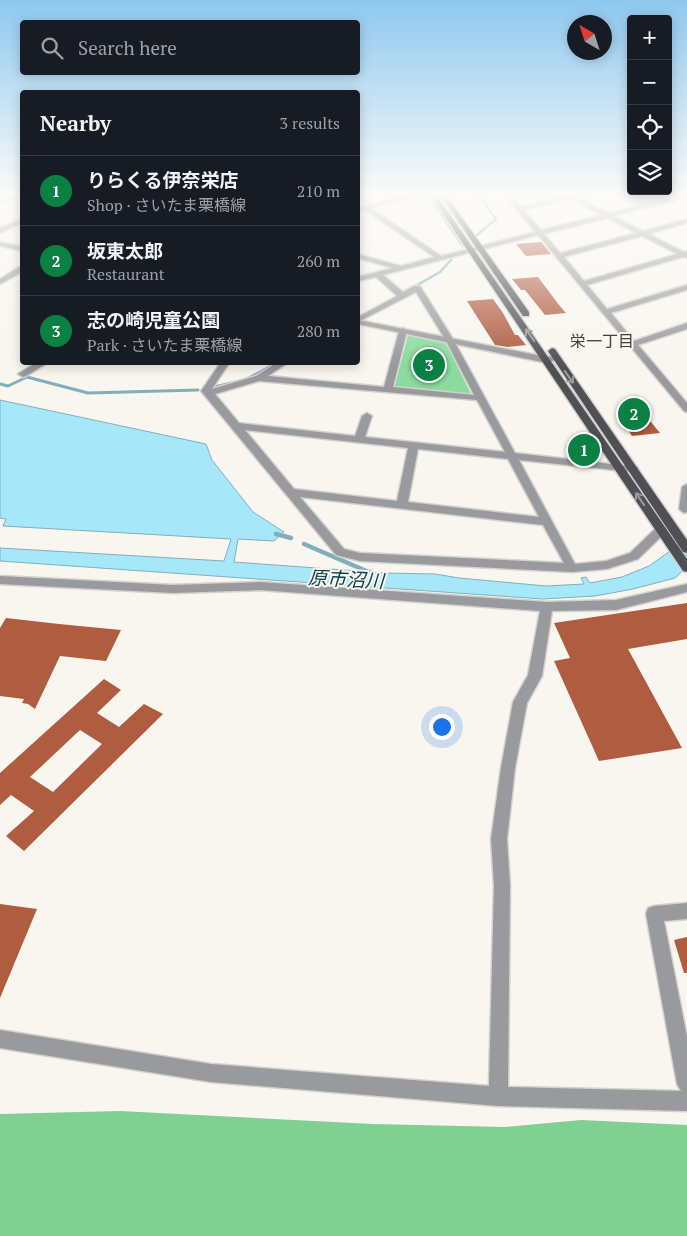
<!DOCTYPE html>
<meta charset="utf-8">
<style>
:root{--surface:#171b24;--page:#20242c;--text:#f1f3f6;--muted:#9ea1a6;--line:#363941;--accent:#0b8043}
body{margin:0;font-family:"PT Serif","Noto Sans JP",serif;background:var(--page);color:var(--text)}
.controls{position:absolute;right:15px;top:15px;display:grid;overflow:hidden;border-radius:5px;box-shadow:0 2px 12px #0003}
.controls button{width:45px;height:45px;display:grid;place-items:center;padding:0;border:0;border-bottom:1px solid var(--line);background:var(--surface);color:var(--text);font:25px sans-serif}
.compass{position:absolute;left:567px;top:15px;width:45px;height:45px;border-radius:50%;background:var(--surface);box-shadow:0 2px 12px #0003;rotate:321deg}
.you{position:absolute;left:441px;top:726px;width:18px;height:18px;margin:-12px;border:4px solid #fff;border-radius:50%;background:#1a73e8;box-shadow:0 0 0 8px #1a73e833}
.badge{display:grid;place-items:center;width:32px;height:32px;border-radius:50%;background:var(--accent);color:#fff;font-size:16px;font-weight:700}
.pin{position:absolute;translate:-50% -50%;border:2px solid #fff;box-shadow:0 1px 5px #0006}
.list{margin:0;padding:0;list-style:none}
h2{display:flex;justify-content:space-between;align-items:center;height:65px;margin:0;padding:0 20px;font-size:21px}
h2 small{font-size:16px;font-weight:400;color:var(--muted)}
.list li{display:grid;grid-template-columns:32px 1fr auto;gap:15px;align-items:center;box-sizing:border-box;height:70px;padding:0 20px;border-top:1px solid var(--line)}
.list b{display:block;font-size:19px;white-space:nowrap}
.list p{margin:0;font-size:16px;white-space:nowrap;color:var(--muted)}
.list em{font-size:16px;font-style:normal;color:var(--muted)}
.icon{flex:none;width:28px;height:28px;fill:none;stroke:currentColor;stroke-width:2;stroke-linecap:round;stroke-linejoin:round}
.map{position:relative;flex:none;width:687px;height:1236px;overflow:hidden}
.search{position:absolute;background:var(--surface);box-shadow:0 2px 12px #0003;left:20px;top:20px;width:340px;height:55px;display:flex;align-items:center;gap:12px;box-sizing:border-box;padding:0 18px;border-radius:5px;color:var(--muted);font-size:19px}
.panel{position:absolute;background:var(--surface);box-shadow:0 2px 12px #0003;left:20px;top:90px;width:340px;height:275px;border-radius:5px}
.map>svg:first-child{display:block}
.green{fill:#8bda9e}
.forest{fill:#80cf93}
.water{fill:#a7e7fa;stroke:#82aebb}
.lines{fill:none;stroke-linecap:round;stroke-linejoin:round}
.stream-far2{stroke:#82aebb;stroke-width:2.5}
.stream-far1{stroke:#82aebb;stroke-width:3}
.stream{stroke:#82aebb;stroke-width:4.5}
.building{fill:#af5c40;fill-rule:evenodd}
.minor-casing{stroke:#d3d1cb;stroke-width:3}
.tertiary-casing{stroke:#d3d1cb;stroke-width:3}
.primary-casing{stroke:#d3d1cb;stroke-width:3}
.minor{fill:#999a9d;fill-rule:evenodd}
.tertiary{fill:#999a9d;fill-rule:evenodd}
.primary{fill:#4e5055;fill-rule:evenodd}
.oneway{stroke:#9a9b9a}
.labels{text-anchor:middle;stroke-width:4;stroke-linejoin:round;paint-order:stroke}
.far-neighbourhood-label{font-size:16px;fill:#42403b;stroke:#f8f6ef}
.water-label{font-size:19px;font-style:italic;fill:#0b424f;stroke:#f8f6ef}
</style>
<div class="map">
<svg width="687" height="1236" viewBox="0 0 687 1236">
<rect width="100%" height="100%" fill="#f8f6ef"/>
<path class="green" d="M408 335 445 341 472 396 394 389Z"/>
<path class="forest" d="M120 1111 373 1124 505 1127 581 1120 687 1125V1236H0V1114Z"/>
<path class="water" d="M0 400 206 444 212 460 253 512 284 532 274 541 238 539 234 562 385 573 435 574 459 578 546 586 584 584 581 578 586 577 590 583 622 577 649 566 687 539V567L675 578 633 589 595 596 543 599 0 561V548L224 561 231 539 3 526 6 519 0 518Z"/>
<g class="lines">
<path class="stream-far2" d="M426 193 463 246
M477 193 496 219 477 235
M412 288 440 272 451 260"/>
<path class="stream-far1" d="M0 384 8 386 27 377 88 393 198 390
M214 387 245 380 277 363"/>
<path class="stream" d="M276 534 291 538
M304 544 371 573"/>
</g>
<path class="building" d="M541 242 551 254 526 256 516 244Z
M538 277 559 305 566 313 545 315 525 290H521L512 279Z
M493 299 503 313 515 335H518L526 345 508 347 495 345 467 301Z
M636 403 651 422 660 433 632 436 625 425 632 424 622 412H627L621 405Z
M687 603V639L628 649 682 748 599 761 554 661 570 658 554 623Z
M6 618 59 624 121 630 106 661 60 656 35 709 28 704 22 703 24 699 0 696V628Z
M104 679 121 690 97 713 119 727 144 704 163 714 24 851 6 836 34 811 11 795 0 805V773ZM80 730 102 744 53 792 30 777Z
M0 904 37 909 0 998Z
M687 937V973H684L674 940Z"/>
<g class="lines">
<g class="minor-casing">
<path id="minor" d="M22 193V197L0 204V200Z
M419 193H429L371 208 441 256 535 232 503 193H509L521 207 538 203 522 193H530L545 201 565 196 561 193 572 194 589 193 577 197 608 213 687 193V197L614 216 643 231 687 219V223L649 234 684 252 687 251V258L683 257 587 285 607 309 687 285V290L611 313 634 341 687 323V329L638 345 687 403V412L684 411 538 235 383 275 403 292 414 286H420L453 339 515 453 637 467 638 469 637 471 633 472 519 460 575 564 606 561 630 553 657 527H665L667 530 665 533 638 559 607 569 572 572 360 561 336 555 201 391 221 362H230L212 389 256 376 278 362H289L268 376 384 387 399 331 403 328 407 331 393 387 474 395 445 339 416 292 358 322V317L397 296 376 277 358 281V277L392 268 358 258V254L401 266 434 257 365 210H358V208ZM570 199 601 215 541 230 524 210ZM607 218 636 233 560 253 544 234ZM642 236 677 254 584 281 564 257ZM259 381 477 400 505 452 365 437 372 416 367 413 362 416 355 436 239 423 215 394ZM245 430 408 448 397 501 294 489ZM418 449 508 459 539 517 408 502ZM300 497 543 525 564 563 360 553 344 549Z
M19 267H22V272L0 284V279Z
M37 362H49L26 376 23 377 18 374Z
M687 484V512L684 513 679 509 682 487Z
M0 576 173 585 260 582 547 602 616 600 687 584V592L616 610 552 611 542 676 527 703 515 768 507 839 510 885 508 1087 681 1091 677 1084 646 914 648 908 654 906 687 903V919L664 921 687 1037V1111L498 1106 211 1082 0 1048V1030L211 1064 489 1086 494 885 491 839 501 768 513 702 528 675 540 611 260 590 173 593 0 584Z"/>
</g>
<g class="tertiary-casing">
<path id="tertiary" d="M22 219V223L0 233V228Z
M0 242 22 247V251L0 246Z
M358 320 547 357 557 355 561 358 547 363 358 324Z"/>
</g>
<g class="primary-casing">
<path id="primary" d="M429 193H435L687 559V572L683 571Z
M446 197 448 198 529 312V316H523L443 199Z
M552 348 555 349 687 540V553L683 552 548 351Z"/>
</g>
<use href="#minor" class="minor"/>
<use href="#tertiary" class="tertiary"/>
<use href="#primary" class="primary"/>
</g>
<defs><path id="oneway-shaft" d="M-6 0H5M1.5-3L5.5 0L1.5 3" fill="none" stroke-width="1.6" stroke-linecap="round" stroke-linejoin="round" transform="scale(1.25)"/></defs>
<g class="oneway">
<use href="#oneway-shaft" transform="translate(530 335) rotate(-125)"/>
<use href="#oneway-shaft" transform="translate(569 377) rotate(55)"/>
<use href="#oneway-shaft" transform="translate(640 499) rotate(-124)"/>
</g>
<linearGradient id="sky" x2="0" y2="1"><stop stop-color="#8ec8ef"/><stop offset="0.53" stop-color="#fcfbf8"/><stop offset="1" stop-color="#fcfbf8" stop-opacity="0"/></linearGradient>
<rect width="687" height="366" fill="url(#sky)"/>
<g class="labels">
<g class="far-neighbourhood-label">
<text x="602" y="347">栄一丁目</text>
</g>
<g class="water-label">
<text transform="translate(346 579) rotate(3)" y="7">原市沼川</text>
</g>
</g>
</svg>
<div class="controls">
<button>+</button>
<button>−</button>
<button><svg class="icon" aria-label="locate" viewBox="0 0 24 24"><circle cx="12" cy="12" r="6"/><path d="M12 2v4M12 18v4M2 12h4M18 12h4"/></svg></button>
<button><svg class="icon" aria-label="layers" viewBox="0 0 24 24"><path d="M12 4l9 5-9 5-9-5zM3 14l9 5 9-5"/></svg></button>
</div>
<svg class="compass" viewBox="-18 -18 36 36"><path d="M0-13l5 13h-10z" fill="#e53935"/><path d="M0 13l5-13h-10z" fill="#9ea1a6"/></svg>
<div class="you"></div>
<div class="pin badge" style="left:584px;top:450px">1</div>
<div class="pin badge" style="left:634px;top:414px">2</div>
<div class="pin badge" style="left:429px;top:365px">3</div>
<div class="search"><svg class="icon" aria-label="search" viewBox="0 0 24 24"><circle cx="10" cy="10" r="6"/><path d="M15 15l6 6"/></svg>Search here</div>
<section class="panel">
<h2>Nearby<small>3 results</small></h2>
<ul class="list">
<li><span class="badge">1</span><div><b>りらくる伊奈栄店</b><p>Shop · さいたま栗橋線</p></div><em>210 m</em></li>
<li><span class="badge">2</span><div><b>坂東太郎</b><p>Restaurant</p></div><em>260 m</em></li>
<li><span class="badge">3</span><div><b>志の崎児童公園</b><p>Park · さいたま栗橋線</p></div><em>280 m</em></li>
</ul>
</section>
</div>
